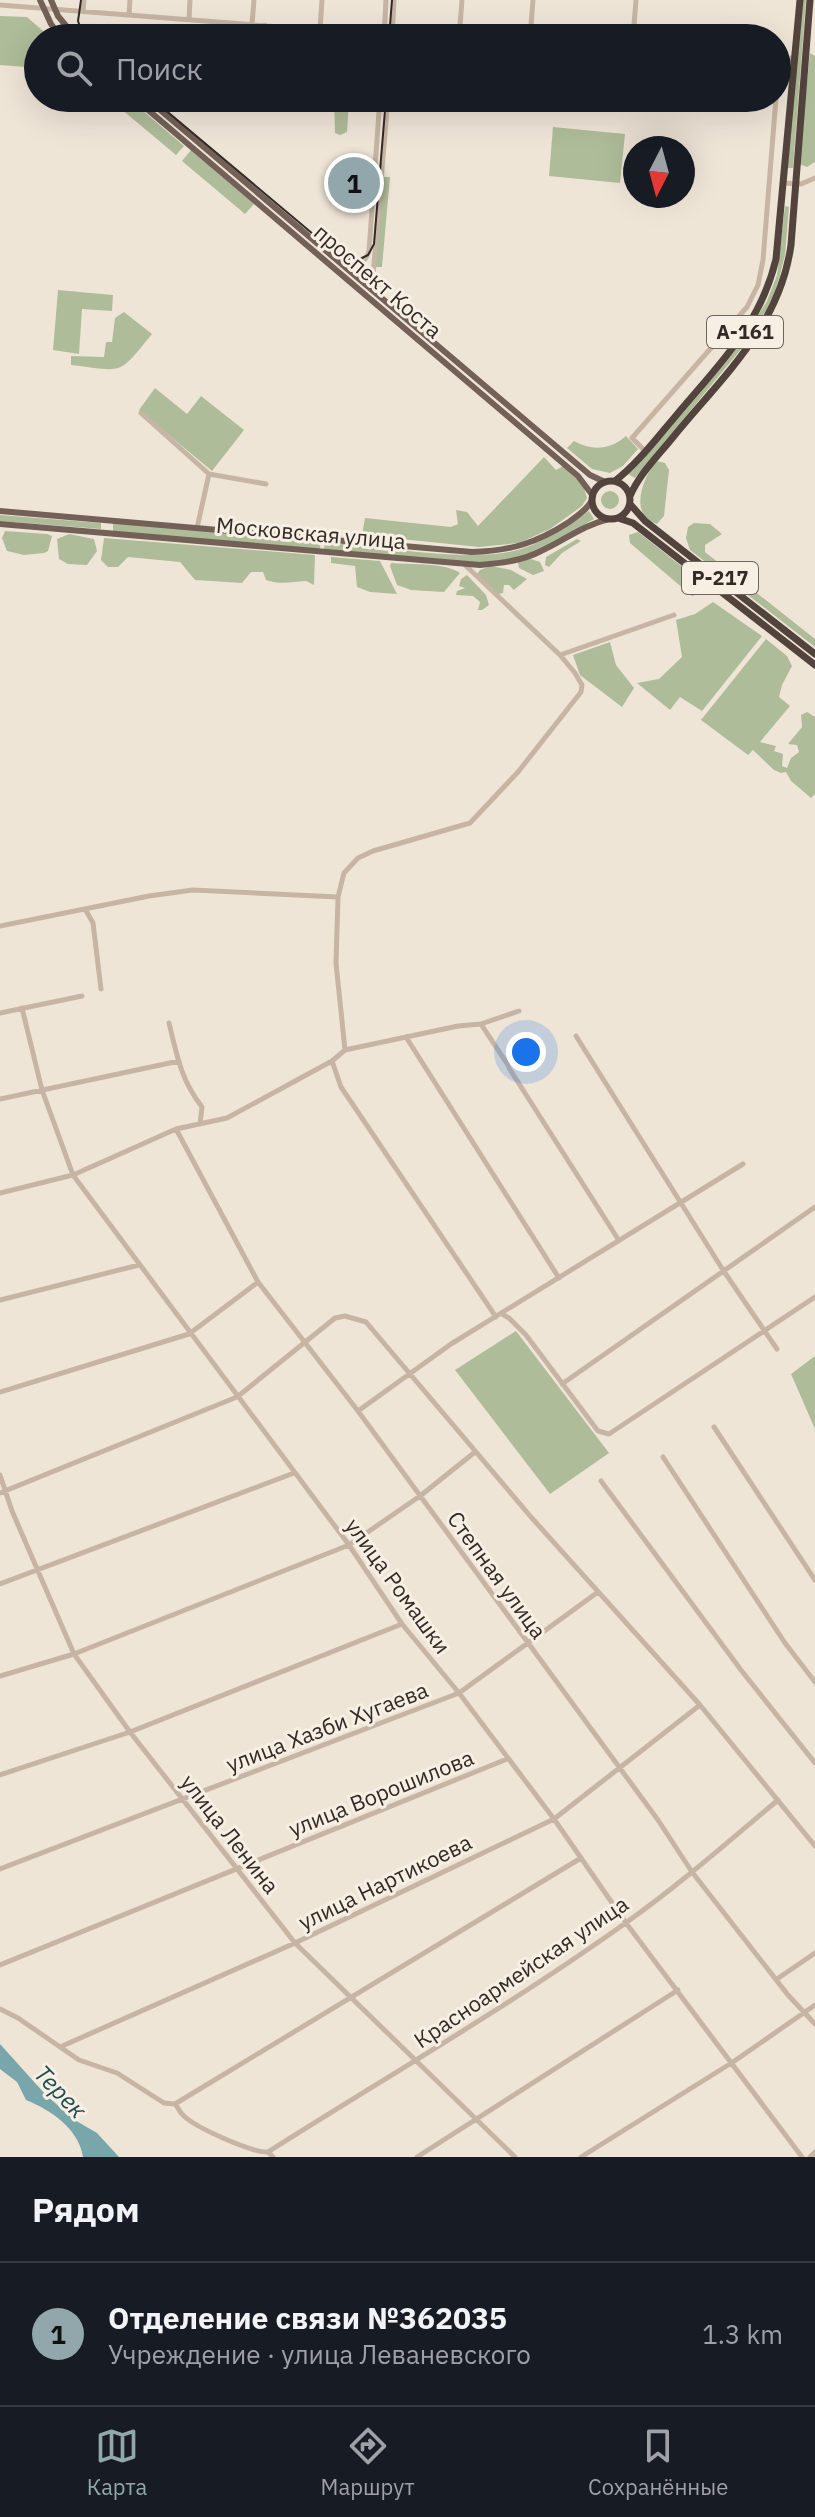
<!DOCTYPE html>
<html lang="ru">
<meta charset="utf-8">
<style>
:root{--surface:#171b24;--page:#242831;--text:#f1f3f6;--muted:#9ea1a6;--line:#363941;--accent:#92a7ab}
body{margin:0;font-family:"IBM Plex Sans",sans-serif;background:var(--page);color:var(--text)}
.compass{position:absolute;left:623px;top:136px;width:72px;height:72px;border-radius:50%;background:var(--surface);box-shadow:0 8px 32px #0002;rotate:186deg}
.you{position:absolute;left:526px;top:1052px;width:28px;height:28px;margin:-20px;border:6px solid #fff;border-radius:50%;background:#1a73e8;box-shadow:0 0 0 12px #1a73e833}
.badge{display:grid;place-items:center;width:52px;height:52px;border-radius:50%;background:var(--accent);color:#111;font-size:26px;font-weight:700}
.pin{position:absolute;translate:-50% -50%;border:4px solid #fff;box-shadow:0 2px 8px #0006}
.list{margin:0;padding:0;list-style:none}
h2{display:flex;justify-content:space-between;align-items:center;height:104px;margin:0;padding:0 32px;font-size:34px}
h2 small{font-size:26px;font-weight:400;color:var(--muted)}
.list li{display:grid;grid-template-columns:52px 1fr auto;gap:24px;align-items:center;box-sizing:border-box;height:144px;padding:0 32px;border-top:2px solid var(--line)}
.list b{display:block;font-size:30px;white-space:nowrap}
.list p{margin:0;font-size:26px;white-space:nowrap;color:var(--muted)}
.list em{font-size:26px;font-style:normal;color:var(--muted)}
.icon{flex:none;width:44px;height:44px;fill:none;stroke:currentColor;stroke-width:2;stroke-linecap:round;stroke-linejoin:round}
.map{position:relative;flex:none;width:815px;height:2157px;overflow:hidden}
.search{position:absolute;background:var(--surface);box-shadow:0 8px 32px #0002;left:24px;right:24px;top:24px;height:88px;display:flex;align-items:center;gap:20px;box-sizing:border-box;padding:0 28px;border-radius:44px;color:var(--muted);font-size:30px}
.sheet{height:248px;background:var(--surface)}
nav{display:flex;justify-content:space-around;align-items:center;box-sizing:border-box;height:112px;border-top:2px solid var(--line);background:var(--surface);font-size:22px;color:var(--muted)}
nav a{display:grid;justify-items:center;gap:4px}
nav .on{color:var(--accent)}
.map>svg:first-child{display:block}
.green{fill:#afbc99}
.water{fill:#78a6aa}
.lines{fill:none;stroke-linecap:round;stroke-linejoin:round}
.minor{stroke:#c6b5a4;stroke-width:5}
.major{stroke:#736157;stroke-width:6}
.highway{stroke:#52443d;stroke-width:7}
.tram{stroke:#322a25;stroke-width:2}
.labels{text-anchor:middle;stroke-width:6;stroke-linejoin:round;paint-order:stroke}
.shield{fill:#f7efe3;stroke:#6d655e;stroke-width:2}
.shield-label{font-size:20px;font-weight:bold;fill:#322a25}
.street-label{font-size:22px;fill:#322a25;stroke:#f7efe3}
.water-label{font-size:24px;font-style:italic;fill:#1e4b50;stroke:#f7efe3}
</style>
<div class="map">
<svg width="815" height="2157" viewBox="0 0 815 2157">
<rect width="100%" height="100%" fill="#efe5d7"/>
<path class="green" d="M803 0H806L793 168H787Z
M0 16 27 17 51 38H38V68L0 65Z
M242 28 259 30 261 38H225L226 29 237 32Z
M810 53 815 56V162L807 167 799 164Z
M108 98H128L184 146 176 155Z
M334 98H348L349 101 347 132 340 135 335 133Z
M553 127 625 134 620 183 549 176Z
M191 150 254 204 245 214 182 161Z
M382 177H390L382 267H374Z
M785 206 789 207 785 255 775 294 751 337 635 478 628 474 743 339 767 301 777 275Z
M58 290 113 295 112 311 82 309 79 354 53 350Z
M124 312 152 334C117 377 124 371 71 365V356L104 357 106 342H112L115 318Z
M155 388 187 414 201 396 244 430 212 471 139 410Z
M626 436 638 449 623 466 610 473 592 469 567 448 574 441C592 451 610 450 626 436Z
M544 457 556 470 563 466 583 485 587 498 582 506 550 529 519 543 479 547 362 535 365 518 451 527 458 524 456 510 467 512 478 526Z
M656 461 665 463 669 470 664 516 657 524C628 515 643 478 656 461Z
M601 500a9 9 0 1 1 18 0a9 9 0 1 1-18 0Z
M589 511 594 519C568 534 541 554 510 559 455 569 381 555 324 549L325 541C378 546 477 565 524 548 548 540 568 525 589 511Z
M0 515 101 523V529L0 521Z
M113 523 321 541 320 549 113 532Z
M694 523 710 524 722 534 705 545V552L815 639V647L690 550 686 538 688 527Z
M5 531 47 534 52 536 48 551 44 553 24 555 7 551 2 538Z
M638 532 703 583 701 593 692 596 630 543 629 535Z
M69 534 94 539 97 551 87 565 68 564 59 559 57 539Z
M104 538 315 555 314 585 306 581C292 582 280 585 266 580L263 572H251L242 583 195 580 180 562 128 557 118 567H108L101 560Z
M577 539 581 541 562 553 549 567 545 565 546 557Z
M331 557 380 561 397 594 370 592 357 587 355 566 331 563Z
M531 559 540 562 544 571 533 575 519 568 518 562Z
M391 563C412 565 444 562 460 573L444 592 411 590 397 585 390 566Z
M491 566 511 570 527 579 514 590 509 585H504L503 593 498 594 477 574 480 570Z
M467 575 486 595 489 605 482 610H478L480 602 473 596 456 595 457 591 465 588 459 586 461 579Z
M713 602 762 636 702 711 680 697 670 710 637 683 659 679 682 657 676 620 695 614Z
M766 639 787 656 792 666 782 685 779 697 790 706 760 742 776 746 774 751 783 754 782 766 787 768 791 758 799 752 797 745 788 744 802 727 801 715 807 712 815 717V794L811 798 791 781 786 772 781 773 774 770 753 750 748 755 701 720Z
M610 642 616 665 634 688 622 707 580 675 573 655Z
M516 1331 609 1453 550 1494 455 1370Z
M815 1356V1429L791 1374Z"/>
<path class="water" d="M0 2044 45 2094 73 2119 97 2133 119 2157H83C79 2129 51 2110 26 2100L17 2082 0 2069Z"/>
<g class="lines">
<path class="minor" d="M0 5 420 38
M83 11 84 0
M129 14 130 0
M189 19 190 0
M252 24 254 0
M320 30 322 0
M384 37 386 0
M264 38 265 25
M392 38 394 0
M459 38 462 0
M530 38 533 0
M633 38 636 0
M777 67 794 56
M777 71 792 82
M777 82 778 71
M784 183 801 184 815 178
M343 263C356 268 365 264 369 251L380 98
M372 287 388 98
M141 413 209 474
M646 452 632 438 747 307 758 285 763 260 776 98
M197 528 209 474 266 484
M560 655 674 615
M85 909 93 923 101 989
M0 926 149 896 193 890 338 897
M22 1008 42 1090 73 1175 349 1545 402 1624 459 1693 554 1819 626 1923 802 2157
M0 1013 82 996
M169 1023C177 1056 181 1080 202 1107L200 1124
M481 1024 508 1065
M576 1036 723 1270 777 1349
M406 1037 559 1278
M345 1050 336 963 338 897 344 873 358 858 373 851 470 823 518 772 581 692 582 685 575 673 560 655 464 564
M509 1068 618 1239
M0 1099 179 1061
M176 1129 258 1282 358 1411 658 1820 692 1872 788 1995 815 2024
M0 1193 73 1175 176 1129 227 1118 332 1061
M0 1300 139 1265
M502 1314 509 1318 526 1335 598 1431 609 1434 815 1297
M496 1317 341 1087 332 1061 345 1050 458 1026 481 1024 519 1011
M562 1384 815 1207
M0 1392 189 1334 258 1282
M358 1411 451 1344 743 1164
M714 1427 815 1580
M663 1457 785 1643 815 1682
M0 1475 12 1511 74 1654 130 1732 295 1943 515 2157
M601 1481 741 1670 815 1763
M0 1493 237 1397 335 1318 345 1316 366 1322 531 1517 700 1705 815 1846
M0 1584 294 1473
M0 1676 74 1654 349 1545 420 1496 475 1452
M0 1775 130 1732 402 1624
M0 1869 459 1693 598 1592
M0 1965 507 1759
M777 1979 815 1953
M0 2009 18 2018 79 2060 117 2073 164 2103 175 2104C178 2107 179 2111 182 2114 193 2127 253 2153 268 2152L273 2157
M60 2047 295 1943 554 1819 700 1705
M175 2104 581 1858
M268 2152C388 2076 511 2005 627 1922 679 1885 728 1842 778 1800
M417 2157 678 1990
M581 2157 733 2062 815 2005
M810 2157 815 2152"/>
<path class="major" d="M40 0 51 24 62 38
M51 0 58 16 76 38
M134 98 578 476 593 496
M146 98 590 475 605 482
M0 511 472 552C510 551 537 543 569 522 578 515 587 510 592 500
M0 524 480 565C501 563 522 561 541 551 565 540 583 525 609 519"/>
<path class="highway" d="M592 500a19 19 0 1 1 38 0a19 19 0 1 1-38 0Z
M615 481C638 463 655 440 674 418 717 366 760 327 776 259L800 0
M630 496C640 473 658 456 674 436 723 376 780 326 791 245L810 0
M630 504 645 521 815 654
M618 518 633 523 815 665"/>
<path class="tram" d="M81 0 78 21 84 38
M389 38 392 0
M151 98 338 255 356 261 368 255 374 244 386 98"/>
</g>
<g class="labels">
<g class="shield">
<rect x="707" y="316" width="76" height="32" rx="6"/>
<rect x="682" y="562" width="76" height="32" rx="6"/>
</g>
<g class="shield-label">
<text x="745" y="339">А-161</text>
<text x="720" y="585">Р-217</text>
</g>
<g class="street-label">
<text transform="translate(378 281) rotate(41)" y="8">проспект Коста</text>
<text transform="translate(311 533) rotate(5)" y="8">Московская улица</text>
<text transform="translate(497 1575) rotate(54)" y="8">Степная улица</text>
<text transform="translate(398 1586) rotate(54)" y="8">улица Ромашки</text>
<text transform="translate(327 1727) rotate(-21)" y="8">улица Хазби Хугаева</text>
<text transform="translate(381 1793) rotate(-22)" y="8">улица Ворошилова</text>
<text transform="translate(230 1834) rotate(52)" y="8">улица Ленина</text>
<text transform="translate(385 1882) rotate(-26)" y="8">улица Нартикоева</text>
<text transform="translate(521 1972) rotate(-34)" y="8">Красноармейская улица</text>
</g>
<g class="water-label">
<text transform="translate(60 2092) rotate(46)" y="8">Терек</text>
</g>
</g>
</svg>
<svg class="compass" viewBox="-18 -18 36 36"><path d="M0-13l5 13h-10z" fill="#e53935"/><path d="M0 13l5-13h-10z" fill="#9ea1a6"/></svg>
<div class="you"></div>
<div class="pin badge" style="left:354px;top:183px">1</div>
<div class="search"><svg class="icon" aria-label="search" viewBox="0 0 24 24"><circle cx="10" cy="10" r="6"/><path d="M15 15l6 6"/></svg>Поиск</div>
</div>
<section class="sheet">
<h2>Рядом<small></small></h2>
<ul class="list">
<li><span class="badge">1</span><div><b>Отделение связи №362035</b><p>Учреждение · улица Леваневского</p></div><em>1.3 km</em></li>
</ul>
</section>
<nav>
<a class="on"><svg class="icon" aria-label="map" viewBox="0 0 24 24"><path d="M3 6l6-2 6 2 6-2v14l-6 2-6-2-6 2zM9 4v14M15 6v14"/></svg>Карта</a>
<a><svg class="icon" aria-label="directions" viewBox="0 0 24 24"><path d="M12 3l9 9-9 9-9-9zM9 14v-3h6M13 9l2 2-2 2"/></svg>Маршрут</a>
<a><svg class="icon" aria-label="saved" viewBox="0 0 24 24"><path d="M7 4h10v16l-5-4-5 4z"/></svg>Сохранённые</a>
</nav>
